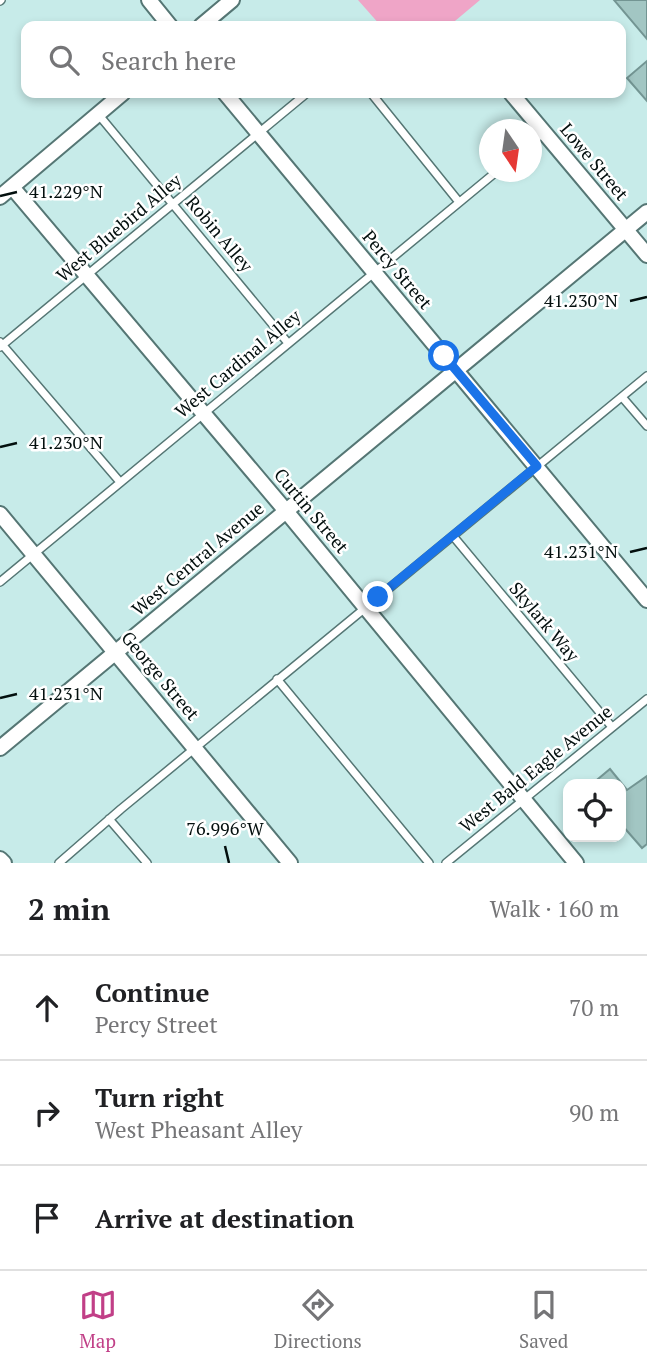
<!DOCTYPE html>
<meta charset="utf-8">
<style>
:root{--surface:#fff;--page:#f2f2f2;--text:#202124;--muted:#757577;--line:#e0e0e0;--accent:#c13f87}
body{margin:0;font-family:"PT Serif",serif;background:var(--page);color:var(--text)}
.controls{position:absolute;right:21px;bottom:21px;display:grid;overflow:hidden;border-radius:14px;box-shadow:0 4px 10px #0003}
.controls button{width:63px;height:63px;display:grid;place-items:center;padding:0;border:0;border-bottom:2px solid var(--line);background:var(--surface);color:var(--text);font:35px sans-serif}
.compass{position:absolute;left:479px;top:119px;width:63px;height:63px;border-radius:50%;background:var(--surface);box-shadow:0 4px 10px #0003;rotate:167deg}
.stop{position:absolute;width:21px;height:21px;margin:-16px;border:5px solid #1a73e8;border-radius:50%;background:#fff}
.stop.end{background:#1a73e8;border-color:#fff;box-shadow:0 2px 7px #0008}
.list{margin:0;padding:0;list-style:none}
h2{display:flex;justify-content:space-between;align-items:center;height:91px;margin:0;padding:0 28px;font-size:30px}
h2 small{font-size:23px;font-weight:400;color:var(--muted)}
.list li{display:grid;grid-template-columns:46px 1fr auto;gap:21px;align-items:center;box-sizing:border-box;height:105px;padding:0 28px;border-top:2px solid var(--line)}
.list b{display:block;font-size:26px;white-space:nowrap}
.list p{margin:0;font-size:23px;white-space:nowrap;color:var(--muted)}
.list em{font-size:23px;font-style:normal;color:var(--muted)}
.icon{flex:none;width:38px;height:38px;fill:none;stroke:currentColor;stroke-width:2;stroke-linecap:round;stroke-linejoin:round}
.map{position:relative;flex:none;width:647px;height:863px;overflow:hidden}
.search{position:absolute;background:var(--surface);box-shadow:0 4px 10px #0003;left:21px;right:21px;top:21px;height:77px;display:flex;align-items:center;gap:18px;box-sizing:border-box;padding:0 24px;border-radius:14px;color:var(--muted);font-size:26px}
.sheet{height:406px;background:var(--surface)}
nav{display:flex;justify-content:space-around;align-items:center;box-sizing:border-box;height:98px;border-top:2px solid var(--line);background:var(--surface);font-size:19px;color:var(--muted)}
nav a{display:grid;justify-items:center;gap:4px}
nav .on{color:var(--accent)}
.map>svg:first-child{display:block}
.green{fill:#efa5c7}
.building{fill:#a2c6c3;stroke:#739593;stroke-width:2}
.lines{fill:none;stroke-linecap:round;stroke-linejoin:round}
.service-casing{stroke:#557674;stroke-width:10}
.minor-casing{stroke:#557674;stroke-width:18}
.service{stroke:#fff;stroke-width:7}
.minor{stroke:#fff;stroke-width:14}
.route{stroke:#1a73e8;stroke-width:9}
.ticks{fill:none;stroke:#030f0e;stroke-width:2.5}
.labels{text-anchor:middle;stroke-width:5;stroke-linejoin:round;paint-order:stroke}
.street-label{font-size:18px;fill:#030f0e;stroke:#fff}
.ticks-label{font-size:18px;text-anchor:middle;fill:#030f0e;stroke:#fff;stroke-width:5;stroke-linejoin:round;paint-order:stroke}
</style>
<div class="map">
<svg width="647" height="863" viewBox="0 0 647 863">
<rect width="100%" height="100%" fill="#c7ebe9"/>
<path class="green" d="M358 0H480L449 26H381Z"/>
<path class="building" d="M614 0H647V39Z
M647 61V101L627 78Z
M610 769 627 790 647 776V844L642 848 621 824V784H592Z"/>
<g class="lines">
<g class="service-casing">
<path id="service" d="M0 1 1 0
M371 93 459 202
M98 114 288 343
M532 142 544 132
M0 342 120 482
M0 347 307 93
M622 397 647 426
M453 536 612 727
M0 582 496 172
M277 679 429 863
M109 819 147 863
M59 863 121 809 647 376
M446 863 647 699"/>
</g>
<g class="minor-casing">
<path id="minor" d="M149 0 170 26
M201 26 232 0
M225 93 647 600
M511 93 647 255
M12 187 286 511 576 863
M0 197 123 93
M0 514 290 863
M0 748 647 212
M0 859 4 863"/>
</g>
<use href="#service" class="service"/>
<use href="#minor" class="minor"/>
</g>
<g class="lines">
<path class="route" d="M378 597 537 466 444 356"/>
</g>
<path class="ticks" d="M0 196 17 192M630 301 647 297M0 447 17 443M630 552 647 548M0 698 17 694M225 846 229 863"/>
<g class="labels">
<g class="street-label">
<text transform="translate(594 162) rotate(50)" y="6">Lowe Street</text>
<text transform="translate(119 228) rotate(-40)" y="6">West Bluebird Alley</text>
<text transform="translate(219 234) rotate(50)" y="6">Robin Alley</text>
<text transform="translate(397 270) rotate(50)" y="6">Percy Street</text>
<text transform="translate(238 364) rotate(-40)" y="6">West Cardinal Alley</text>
<text transform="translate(311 511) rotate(50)" y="6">Curtin Street</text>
<text transform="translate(198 559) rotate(-40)" y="6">West Central Avenue</text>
<text transform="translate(544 622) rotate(50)" y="6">Skylark Way</text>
<text transform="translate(160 676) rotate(50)" y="6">George Street</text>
<text transform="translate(536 769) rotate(-39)" y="6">West Bald Eagle Avenue</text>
</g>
</g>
<g class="ticks-label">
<text x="66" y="198">41.229°N</text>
<text x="581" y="307">41.230°N</text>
<text x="66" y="449">41.230°N</text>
<text x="581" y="558">41.231°N</text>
<text x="66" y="700">41.231°N</text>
<text x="225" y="835">76.996°W</text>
</g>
</svg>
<div class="controls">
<button><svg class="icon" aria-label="locate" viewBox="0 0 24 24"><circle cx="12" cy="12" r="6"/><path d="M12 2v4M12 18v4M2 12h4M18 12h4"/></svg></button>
</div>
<svg class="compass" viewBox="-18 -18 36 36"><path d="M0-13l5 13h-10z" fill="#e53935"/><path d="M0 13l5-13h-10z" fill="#757577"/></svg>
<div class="stop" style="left:444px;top:356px"></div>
<div class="stop end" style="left:378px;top:597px"></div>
<div class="search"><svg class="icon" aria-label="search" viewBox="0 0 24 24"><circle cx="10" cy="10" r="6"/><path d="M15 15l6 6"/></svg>Search here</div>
</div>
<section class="sheet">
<h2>2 min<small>Walk · 160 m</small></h2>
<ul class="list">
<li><svg class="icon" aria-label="ahead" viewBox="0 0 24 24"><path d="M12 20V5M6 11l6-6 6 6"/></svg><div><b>Continue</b><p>Percy Street</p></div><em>70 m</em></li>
<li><svg class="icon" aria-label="right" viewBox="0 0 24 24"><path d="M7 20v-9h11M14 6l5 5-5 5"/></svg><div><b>Turn right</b><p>West Pheasant Alley</p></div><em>90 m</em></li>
<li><svg class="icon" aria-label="arrive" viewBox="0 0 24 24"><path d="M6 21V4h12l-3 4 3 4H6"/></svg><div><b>Arrive at destination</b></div></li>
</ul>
</section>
<nav>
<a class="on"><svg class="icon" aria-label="map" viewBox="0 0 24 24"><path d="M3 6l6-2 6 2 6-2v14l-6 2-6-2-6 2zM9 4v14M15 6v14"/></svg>Map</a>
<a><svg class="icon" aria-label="directions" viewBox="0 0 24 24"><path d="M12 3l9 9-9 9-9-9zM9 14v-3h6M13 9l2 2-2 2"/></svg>Directions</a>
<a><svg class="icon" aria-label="saved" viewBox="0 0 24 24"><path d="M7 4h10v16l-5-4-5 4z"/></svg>Saved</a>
</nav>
